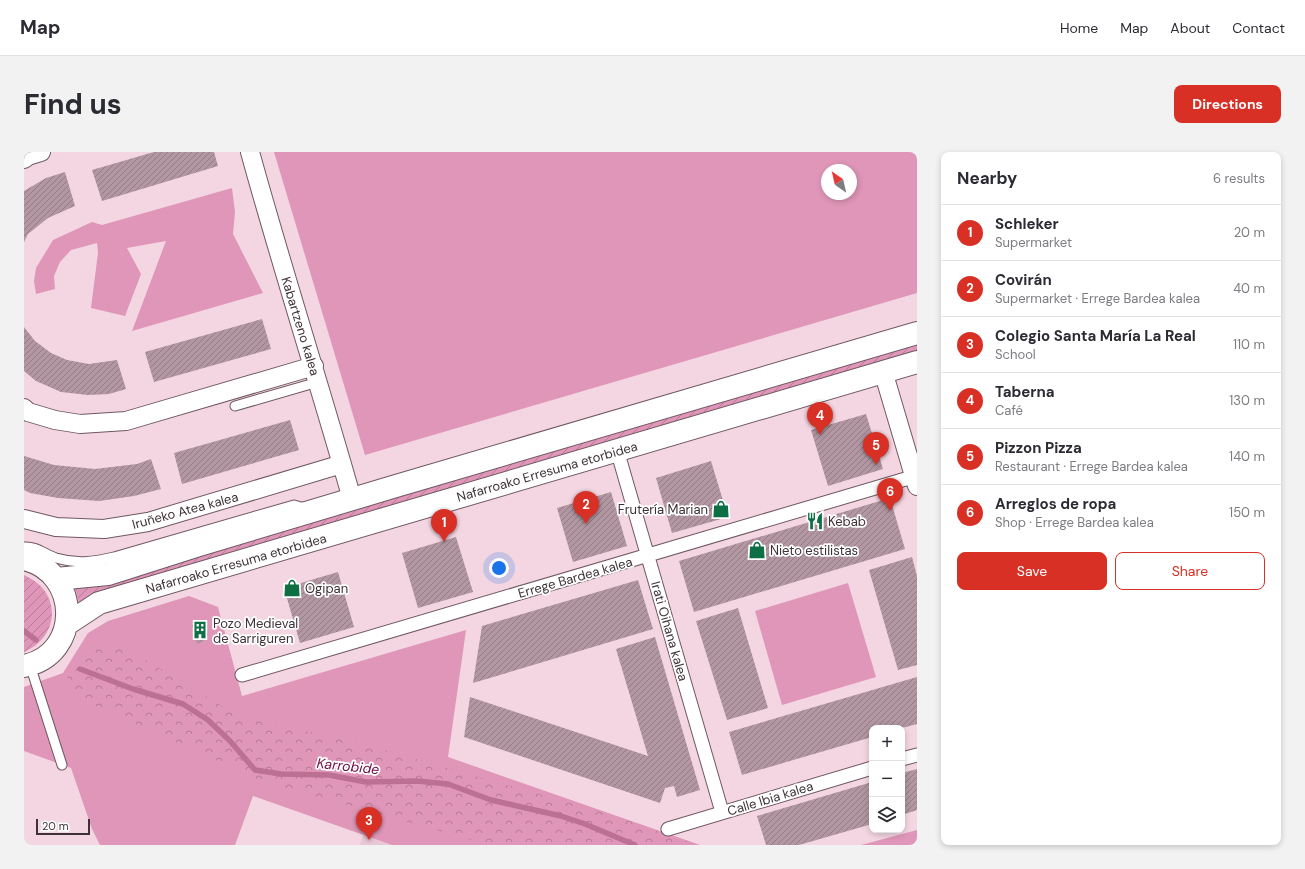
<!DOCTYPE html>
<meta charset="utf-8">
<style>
:root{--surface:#fff;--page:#f2f2f3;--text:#2b2b33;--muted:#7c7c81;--line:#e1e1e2;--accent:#d93025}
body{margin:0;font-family:"DM Sans",sans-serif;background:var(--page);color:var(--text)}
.controls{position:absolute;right:12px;bottom:12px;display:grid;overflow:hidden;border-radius:8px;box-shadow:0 2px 6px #0003}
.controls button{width:36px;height:36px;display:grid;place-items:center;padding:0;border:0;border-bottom:1px solid var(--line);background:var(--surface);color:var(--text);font:20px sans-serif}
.compass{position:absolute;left:797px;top:12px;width:36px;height:36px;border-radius:50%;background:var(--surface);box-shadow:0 2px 6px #0003;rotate:326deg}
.scale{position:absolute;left:12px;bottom:10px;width:54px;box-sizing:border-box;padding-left:4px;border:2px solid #3d3237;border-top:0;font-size:11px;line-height:14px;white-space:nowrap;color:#3d3237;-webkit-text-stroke:3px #fff;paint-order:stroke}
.you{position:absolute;left:475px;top:416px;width:14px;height:14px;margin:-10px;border:3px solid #fff;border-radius:50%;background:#1a73e8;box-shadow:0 0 0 6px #1a73e833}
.badge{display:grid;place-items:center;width:26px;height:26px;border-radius:50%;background:var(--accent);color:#fff;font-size:13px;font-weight:700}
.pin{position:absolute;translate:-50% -33px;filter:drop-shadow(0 1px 2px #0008)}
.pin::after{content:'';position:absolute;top:21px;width:14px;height:12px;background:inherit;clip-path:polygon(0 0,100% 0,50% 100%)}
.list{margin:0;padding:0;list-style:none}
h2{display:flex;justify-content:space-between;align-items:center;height:52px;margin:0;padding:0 16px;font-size:17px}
h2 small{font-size:13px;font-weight:400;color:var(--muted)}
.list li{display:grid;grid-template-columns:26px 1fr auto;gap:12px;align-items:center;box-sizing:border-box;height:56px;padding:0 16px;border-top:1px solid var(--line)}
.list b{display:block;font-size:15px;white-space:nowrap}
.list p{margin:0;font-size:13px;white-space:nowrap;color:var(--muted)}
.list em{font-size:13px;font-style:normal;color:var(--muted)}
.actions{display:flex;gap:8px;padding:12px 16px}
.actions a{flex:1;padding:9px 0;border:1px solid var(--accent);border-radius:8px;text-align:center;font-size:14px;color:var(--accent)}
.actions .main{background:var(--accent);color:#fff}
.icon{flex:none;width:22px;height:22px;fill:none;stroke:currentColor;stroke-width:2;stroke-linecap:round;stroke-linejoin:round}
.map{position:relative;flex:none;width:893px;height:693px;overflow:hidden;border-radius:8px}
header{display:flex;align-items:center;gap:24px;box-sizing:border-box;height:56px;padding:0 20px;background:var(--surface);border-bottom:1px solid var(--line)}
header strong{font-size:19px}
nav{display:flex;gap:22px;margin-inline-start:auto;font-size:14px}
.intro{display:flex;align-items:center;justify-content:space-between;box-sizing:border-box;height:96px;padding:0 24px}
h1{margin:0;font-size:28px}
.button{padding:10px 18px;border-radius:8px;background:var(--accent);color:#fff;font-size:14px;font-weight:700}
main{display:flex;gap:24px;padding:0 24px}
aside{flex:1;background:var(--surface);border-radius:8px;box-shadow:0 2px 6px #0003}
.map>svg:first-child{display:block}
.built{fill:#eac7d6}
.green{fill:#df96b8;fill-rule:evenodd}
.forest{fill:url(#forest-crowns)}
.garden{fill:url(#garden-furrows)}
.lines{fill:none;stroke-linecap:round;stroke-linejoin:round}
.stream{stroke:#bb7094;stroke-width:5.5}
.building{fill:url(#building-hatch)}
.service-casing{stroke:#705862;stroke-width:11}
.pedestrian-casing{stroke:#705862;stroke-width:15}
.minor-casing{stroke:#705862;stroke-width:20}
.tertiary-casing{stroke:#705862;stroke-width:24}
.service{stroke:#fff;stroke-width:9}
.pedestrian{stroke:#fff;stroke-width:13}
.minor{stroke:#fff;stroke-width:18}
.tertiary{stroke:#fff;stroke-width:22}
.labels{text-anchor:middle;stroke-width:3.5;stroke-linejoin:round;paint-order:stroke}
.street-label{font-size:13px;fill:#3d3237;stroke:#fff}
.poi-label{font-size:13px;fill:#3d3237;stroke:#fff;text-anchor:start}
.water-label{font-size:14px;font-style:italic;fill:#6b0e45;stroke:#fff}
</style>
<header>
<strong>Map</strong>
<nav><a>Home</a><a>Map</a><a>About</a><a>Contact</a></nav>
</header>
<div class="intro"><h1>Find us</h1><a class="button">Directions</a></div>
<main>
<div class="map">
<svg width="893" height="693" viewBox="0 0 893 693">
<defs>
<pattern id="forest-crowns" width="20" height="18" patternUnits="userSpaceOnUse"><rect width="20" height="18" fill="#df96b8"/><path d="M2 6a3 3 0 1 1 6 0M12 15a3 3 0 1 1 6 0" fill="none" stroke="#b67b96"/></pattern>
<pattern id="garden-furrows" width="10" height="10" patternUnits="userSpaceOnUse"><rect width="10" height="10" fill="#df96b8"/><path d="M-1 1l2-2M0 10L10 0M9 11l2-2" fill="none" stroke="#b67b96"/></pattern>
<pattern id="building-hatch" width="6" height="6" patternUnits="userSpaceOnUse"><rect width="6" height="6" fill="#b297a3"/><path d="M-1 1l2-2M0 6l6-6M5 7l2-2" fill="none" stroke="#927c86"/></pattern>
</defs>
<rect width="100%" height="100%" fill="#f3d6e2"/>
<path class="built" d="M339 683 368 693H336Z"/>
<path class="green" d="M250 0H893V141L341 303ZM803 18H827V42H803Z
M208 36 211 60 209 82 239 141 108 179 142 89 103 96 117 122 101 164 67 156 74 101 73 91 47 98 36 110 30 124 31 137 12 142 10 129 12 116 29 88 68 70 78 73Z
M824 431 852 525 758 553 731 459Z
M165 444 194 455 218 544 442 478 424 605 676 693H368L229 644 211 693H76L68 677 47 616 0 599V535L39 521 64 481 84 469Z
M893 678V693H837Z"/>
<path class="forest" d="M95 492 215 564 347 594 591 664 675 693H466L240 630 53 545 43 524 71 493Z"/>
<path class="garden" d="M893 191V200L55 451 51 436Z
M0 423C8 427 15 431 20 438 37 461 25 490 0 500Z"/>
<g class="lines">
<path class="stream" d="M0 479 12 488
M56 517 109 537 159 552 184 568 206 589 231 618 257 622 305 623 342 630 393 629 424 632 467 648 537 664 561 672 611 693"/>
</g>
<path class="building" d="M130 0H190L194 14 78 49 68 18Z
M41 20 51 54 24 66 4 82 0 90V39L22 26Z
M238 167 247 197 130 230 121 200Z
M0 175 11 189 27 201 43 208 65 212 93 208 102 237 85 242 64 243 37 240 12 229 0 219Z
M842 262 859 317 804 334 787 278Z
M266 268 275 298 158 332 150 301Z
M0 304 30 313 71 317 113 312 127 307 137 337 110 344 75 349 34 346 6 341 0 338Z
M687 309 704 365 648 381 632 326Z
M587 340 603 394 549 410 533 356Z
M866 346 881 397 670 460 655 409Z
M432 385 449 440 394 456 378 401Z
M888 405 893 424V513L874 518 845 418Z
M314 420 330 475 276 491 260 436Z
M614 428 629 477 449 531 458 474Z
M714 456 744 556 703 568 672 469Z
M176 468 182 472 184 482 181 488 173 492 168 474 170 469Z
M631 485 676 638 653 645 650 634 641 636 636 651 440 585 446 545 624 604 592 497Z
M893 525V572L878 576H848V585L718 623 705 580Z
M893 617V658L878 663V621Z
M848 630V672L775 693H742L733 664Z"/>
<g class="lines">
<g class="service-casing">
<path id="service" d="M211 254 294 230
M0 395C13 394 20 402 32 406 53 412 69 410 90 405L270 353 277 355
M6 513 38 613"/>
</g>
<g class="pedestrian-casing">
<path id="pedestrian" d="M593 298 698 660
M218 523 885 326
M878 607 893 603
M644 677 848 616"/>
</g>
<g class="minor-casing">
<path id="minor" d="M226 0C258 116 295 231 328 347
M0 7 4 4 17 0
M859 219 893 334
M0 256 4 260 31 268 56 272 102 269 290 214
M0 367 32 375 80 377 124 370 318 312"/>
</g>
<g class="tertiary-casing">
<path id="tertiary" d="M0 407C57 420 58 503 0 514
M32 427 84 422 175 393 372 334 893 181
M43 472 75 451 893 210"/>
</g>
<use href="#service" class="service"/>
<use href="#pedestrian" class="pedestrian"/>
<use href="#minor" class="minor"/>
<use href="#tertiary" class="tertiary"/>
</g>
<defs>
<g id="shop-bare" transform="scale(1.38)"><path d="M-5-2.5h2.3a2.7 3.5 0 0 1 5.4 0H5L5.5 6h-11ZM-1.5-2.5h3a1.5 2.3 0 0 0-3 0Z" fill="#0e6f45" stroke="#fff" stroke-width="2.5" paint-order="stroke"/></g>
<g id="restaurant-bare" transform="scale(1.38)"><path d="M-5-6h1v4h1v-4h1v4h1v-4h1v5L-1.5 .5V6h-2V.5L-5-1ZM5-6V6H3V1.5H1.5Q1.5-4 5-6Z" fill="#0e6f45" stroke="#fff" stroke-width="2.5" paint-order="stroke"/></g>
<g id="building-bare" transform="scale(1.38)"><path d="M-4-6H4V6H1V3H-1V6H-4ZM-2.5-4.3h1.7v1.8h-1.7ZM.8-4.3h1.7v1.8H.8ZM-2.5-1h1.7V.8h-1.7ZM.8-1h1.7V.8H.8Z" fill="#0e6f45" stroke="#fff" stroke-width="2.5" paint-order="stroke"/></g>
</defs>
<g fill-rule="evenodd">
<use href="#shop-bare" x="697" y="357"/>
<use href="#restaurant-bare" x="791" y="369"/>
<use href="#shop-bare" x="733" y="398"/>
<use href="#shop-bare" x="268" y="436"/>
<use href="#building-bare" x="176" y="478"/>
</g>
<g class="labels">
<g class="street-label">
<text transform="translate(277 174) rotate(73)" y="5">Kabartzeno kalea</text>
<text transform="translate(523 319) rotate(-16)" y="5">Nafarroako Erresuma etorbidea</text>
<text transform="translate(161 358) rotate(-15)" y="5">Iruñeko Atea kalea</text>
<text transform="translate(212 411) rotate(-16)" y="5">Nafarroako Erresuma etorbidea</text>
<text transform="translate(551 425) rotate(-16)" y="5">Errege Bardea kalea</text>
<text transform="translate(646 479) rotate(74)" y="5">Irati Oihana kalea</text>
<text transform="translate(746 646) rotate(-17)" y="5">Calle Ibia kalea</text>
</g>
<g class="poi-label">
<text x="684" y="362" text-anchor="end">Frutería Marian</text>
<text x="804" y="374">Kebab</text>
<text x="746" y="403">Nieto estilistas</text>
<text x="281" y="441">Ogipan</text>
<text x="189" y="476">Pozo Medieval<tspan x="189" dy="15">de Sarriguren</tspan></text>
</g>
<g class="water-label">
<text transform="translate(324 614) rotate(6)" y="5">Karrobide</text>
</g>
</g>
</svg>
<div class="controls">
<button>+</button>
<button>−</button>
<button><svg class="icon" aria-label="layers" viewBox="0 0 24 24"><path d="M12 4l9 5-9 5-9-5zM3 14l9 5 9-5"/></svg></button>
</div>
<svg class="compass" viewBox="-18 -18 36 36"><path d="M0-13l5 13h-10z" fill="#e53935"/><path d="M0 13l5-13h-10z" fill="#7c7c81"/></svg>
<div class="scale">20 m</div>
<div class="you"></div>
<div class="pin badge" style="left:420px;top:390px">1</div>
<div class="pin badge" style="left:562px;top:372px">2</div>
<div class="pin badge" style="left:345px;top:688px">3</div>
<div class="pin badge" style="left:796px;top:283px">4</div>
<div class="pin badge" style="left:852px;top:313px">5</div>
<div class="pin badge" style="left:866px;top:359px">6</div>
</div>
<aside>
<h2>Nearby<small>6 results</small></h2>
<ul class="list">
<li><span class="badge">1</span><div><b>Schleker</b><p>Supermarket</p></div><em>20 m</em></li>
<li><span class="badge">2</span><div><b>Covirán</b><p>Supermarket · Errege Bardea kalea</p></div><em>40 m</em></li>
<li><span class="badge">3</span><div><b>Colegio Santa María La Real</b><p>School</p></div><em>110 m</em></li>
<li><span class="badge">4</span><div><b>Taberna</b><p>Café</p></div><em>130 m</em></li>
<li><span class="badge">5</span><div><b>Pizzon Pizza</b><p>Restaurant · Errege Bardea kalea</p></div><em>140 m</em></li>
<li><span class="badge">6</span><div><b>Arreglos de ropa</b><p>Shop · Errege Bardea kalea</p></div><em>150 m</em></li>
</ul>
<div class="actions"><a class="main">Save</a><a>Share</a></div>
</aside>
</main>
